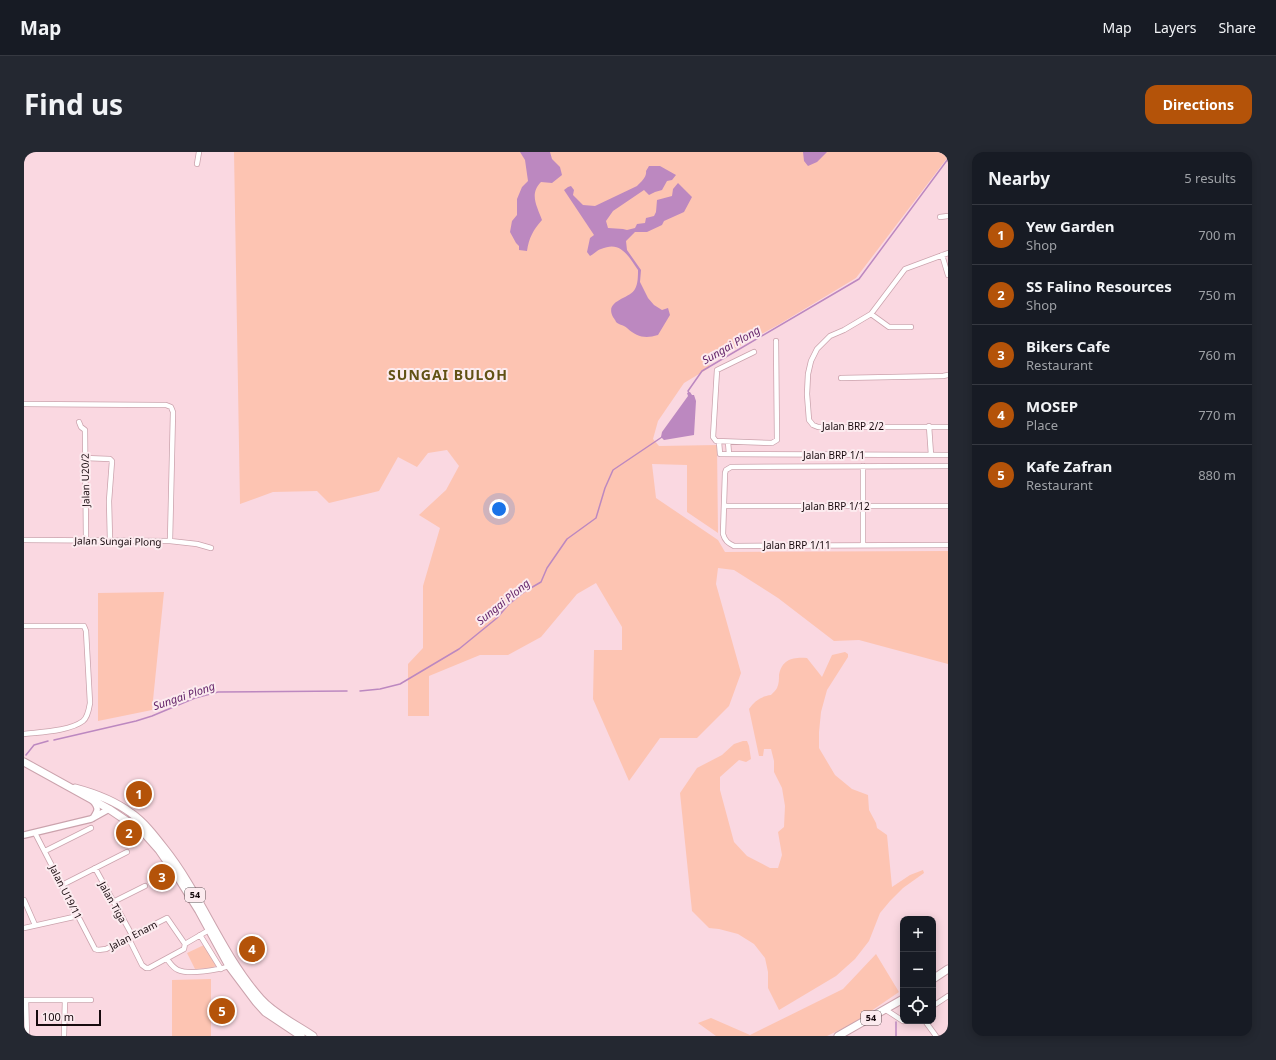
<!DOCTYPE html>
<meta charset="utf-8">
<style>
:root{--surface:#171b24;--page:#242831;--text:#f1f3f6;--muted:#9ea1a6;--line:#363941;--accent:#b45309}
body{margin:0;font-family:"Noto Sans",sans-serif;background:var(--page);color:var(--text)}
.controls{position:absolute;right:12px;bottom:12px;display:grid;overflow:hidden;border-radius:8px;box-shadow:0 2px 10px #0003}
.controls button{width:36px;height:36px;display:grid;place-items:center;padding:0;border:0;border-bottom:1px solid var(--line);background:var(--surface);color:var(--text);font:20px sans-serif}
.scale{position:absolute;left:12px;bottom:10px;width:65px;box-sizing:border-box;padding-left:4px;border:2px solid #170a0e;border-top:0;font-size:11px;line-height:14px;white-space:nowrap;color:#170a0e;-webkit-text-stroke:3px #fcebef;paint-order:stroke}
.you{position:absolute;left:475px;top:357px;width:14px;height:14px;margin:-10px;border:3px solid #fff;border-radius:50%;background:#1a73e8;box-shadow:0 0 0 6px #1a73e833}
.badge{display:grid;place-items:center;width:26px;height:26px;border-radius:50%;background:var(--accent);color:#fff;font-size:13px;font-weight:700}
.pin{position:absolute;translate:-50% -50%;border:2px solid #fff;box-shadow:0 1px 4px #0006}
.list{margin:0;padding:0;list-style:none}
h2{display:flex;justify-content:space-between;align-items:center;height:52px;margin:0;padding:0 16px;font-size:17px}
h2 small{font-size:13px;font-weight:400;color:var(--muted)}
.list li{display:grid;grid-template-columns:26px 1fr auto;gap:12px;align-items:center;box-sizing:border-box;height:60px;padding:0 16px;border-top:1px solid var(--line)}
.list b{display:block;font-size:15px;white-space:nowrap}
.list p{margin:0;font-size:13px;white-space:nowrap;color:var(--muted)}
.list em{font-size:13px;font-style:normal;color:var(--muted)}
.icon{flex:none;width:22px;height:22px;fill:none;stroke:currentColor;stroke-width:2;stroke-linecap:round;stroke-linejoin:round}
.map{position:relative;flex:none;width:924px;height:884px;overflow:hidden;border-radius:12px}
header{display:flex;align-items:center;gap:24px;box-sizing:border-box;height:56px;padding:0 20px;background:var(--surface);border-bottom:1px solid var(--line)}
header strong{font-size:19px}
nav{display:flex;gap:22px;margin-inline-start:auto;font-size:14px}
.intro{display:flex;align-items:center;justify-content:space-between;box-sizing:border-box;height:96px;padding:0 24px}
h1{margin:0;font-size:28px}
.button{padding:10px 18px;border-radius:12px;background:var(--accent);color:#fff;font-size:14px;font-weight:700}
main{display:flex;gap:24px;padding:0 24px}
aside{flex:1;background:var(--surface);border-radius:12px;box-shadow:0 2px 10px #0003}
.map>svg:first-child{display:block}
.green{fill:#fdc4b2}
.water{fill:#bc88c0}
.lines{fill:none;stroke-linecap:round;stroke-linejoin:round}
.stream{stroke:#bc88c0;stroke-width:1.5}
.minor-casing{stroke:#cba3ad;stroke-width:6}
.tertiary-casing{stroke:#cba3ad;stroke-width:8}
.trunk-casing{stroke:#cba3ad;stroke-width:9}
.minor{stroke:#fff;stroke-width:4.5}
.tertiary{stroke:#fff;stroke-width:5.5}
.trunk{stroke:#fff;stroke-width:7}
.labels{text-anchor:middle;stroke-width:4;stroke-linejoin:round;paint-order:stroke}
.shield{fill:#fcebef;stroke:#5c4e52;stroke-width:1}
.shield-label{font-size:9px;font-weight:bold;fill:#170a0e}
.street-label{font-size:10px;fill:#170a0e;stroke:#fcebef}
.water-label{font-size:11px;font-style:italic;fill:#65266b;stroke:#fcebef}
.district-label{font-size:14px;font-weight:bold;letter-spacing:1px;fill:#615114;stroke:#fcebef}
</style>
<header>
<strong>Map</strong>
<nav><a>Map</a><a>Layers</a><a>Share</a></nav>
</header>
<div class="intro"><h1>Find us</h1><a class="button">Directions</a></div>
<main>
<div class="map">
<svg width="924" height="884" viewBox="0 0 924 884">
<rect width="100%" height="100%" fill="#fad8e1"/>
<path class="green" d="M210 0H924V5L832 126 754 173 686 210 685 216 660 231 634 269 629 287 635 294 693 293 694 381 663 360V313L628 312 632 346 694 388 701 400 924 399V512L835 488 810 489 754 446 710 418 694 416 692 432 717 521 705 554 673 586H636L605 629 569 547 570 498H598V475L572 431 553 442 517 485 484 503H456L405 524V564H384V512L399 496V434L416 376 395 363 422 338 435 314 423 298 404 301 393 315 374 305 355 339 305 351 293 339 249 340 216 352Z
M140 440 128 558 74 569V441Z
M821 500 824 502V505L803 538 797 560 795 580V596L811 623 828 637 844 643 845 658 852 671 853 676 863 683 868 735 886 723 899 718 900 721 879 736 866 749 856 761 845 789 831 807 812 824 755 858 744 836V820L741 806 730 792 714 782 695 777 685 776 668 759 656 641 673 616 698 603 710 592 719 589H723L725 594 727 607 722 610 715 608 696 625V638L710 690 723 704 746 716H754L758 703 754 680 760 675 761 654 758 636 750 620V609L747 597H740L739 604H735L725 557C730 549 738 544 747 543 749 541 752 538 753 536 755 532 755 527 755 523 758 507 769 505 783 506L798 525 808 503Z
M180 793 192 813 189 816 171 817 163 801Z
M852 802 875 840 828 872 803 884H692L674 871 687 866 726 883 819 837Z
M187 827V884H148V828Z"/>
<path class="water" d="M496 0H526L528 7 536 15 538 23 528 31 517 30C505 42 513 54 518 68 509 78 505 86 503 99L495 98V94L492 91 486 80 488 69 493 63V47L498 35 504 29 501 8Z
M779 0H803L793 10 784 14 780 9Z
M625 14H636L652 23 648 28 643 29 638 38 631 40 625 43 620 38 589 59 582 69 584 76 599 77 603 78 611 76 613 72 621 71 622 66 630 64 632 60 633 48 648 44 649 37 654 31 668 45 660 60 640 69 638 73 623 80H611L602 89 603 98 617 118 616 130 624 146 630 153 638 158 644 156 646 163 634 183C621 187 613 185 603 176 600 173 595 173 592 170 592 169 589 165 589 165 580 148 606 147 611 137 614 132 614 124 614 118 604 104 597 88 577 97 573 98 570 102 566 104L563 100 566 86 570 83 540 38 544 35 547 34 550 38 549 43 559 53 571 54 613 34C617 30 623 25 622 19Z
M666 240 668 243H670L672 249 670 283 640 288 637 285 638 280 664 244 663 241Z"/>
<g class="lines">
<path class="stream" d="M665 241 664 239 678 219 835 127 924 7
M336 539 356 537 376 532 435 497 473 466 484 453 500 440 517 430 523 416 543 387 572 366 581 336 589 318 638 285
M30 588 112 569 128 564 171 546 194 540 323 539
M2 603 10 593 24 589
M872 870V884"/>
<g class="minor-casing">
<path id="minor" d="M173 12 175 0
M916 65 924 64
M924 101 881 117 847 162 820 178 806 184 793 197 787 209 784 222 783 242 785 268 789 273 794 275H924
M918 103 924 123
M847 162 865 175H887
M730 200 693 218 689 285 692 289 748 291 753 288 752 189
M817 226 919 224 924 223
M0 252 134 253H142L147 255 149 260 146 389
M55 270 57 275 61 278 62 388
M905 274 907 303
M695 290 696 302 924 303
M704 290 705 302
M61 306 86 307 88 309 85 349 86 388
M924 314 707 315 702 318 701 321 699 382C701 389 704 391 710 394L924 393
M701 354H924
M0 388 146 389 173 392 187 396
M839 393V314
M0 474H60L62 479 66 551C65 557 64 565 59 569 46 579 16 580 0 582
M11 681 71 797 74 798 82 797 143 766 161 792
M21 699 67 676
M71 716 108 783
M38 733 103 700
M0 748 11 773
M89 750 121 734
M0 776 54 764
M176 783 197 817
M104 785 118 813 122 816H125L160 797 161 792 185 778
M143 807C146 811 149 816 154 818 165 823 194 818 205 814
M0 848H67
M2 848 3 884
M909 854 924 844
M862 858 879 869
M901 869 912 884
M40 884 41 848"/>
</g>
<g class="tertiary-casing">
<path id="tertiary" d="M69 666C74 659 75 656 69 649
M0 683 67 667 85 657"/>
</g>
<g class="trunk-casing">
<path id="trunk" d="M0 610 85 657 119 680 135 698 155 727 175 759 205 814 232 850 241 860 277 884
M51 636C70 641 91 649 107 661 120 670 130 683 140 696 177 742 198 804 237 847 250 862 273 873 289 884
M909 827 924 817
M814 884 879 847"/>
</g>
<use href="#minor" class="minor"/>
<use href="#tertiary" class="tertiary"/>
<use href="#trunk" class="trunk"/>
</g>
<g class="labels">
<g class="shield">
<rect x="161" y="736" width="20" height="14" rx="3"/>
<rect x="837" y="859" width="20" height="14" rx="3"/>
</g>
<g class="shield-label">
<text x="171" y="746">54</text>
<text x="847" y="869">54</text>
</g>
<g class="street-label">
<text x="829" y="278">Jalan BRP 2/2</text>
<text x="810" y="307">Jalan BRP 1/1</text>
<text transform="translate(61 328) rotate(-91)" y="4">Jalan U20/2</text>
<text x="812" y="358">Jalan BRP 1/12</text>
<text transform="translate(94 389) rotate(1)" y="4">Jalan Sungai Plong</text>
<text x="773" y="397">Jalan BRP 1/11</text>
<text transform="translate(42 740) rotate(63)" y="4">Jalan U19/11</text>
<text transform="translate(89 750) rotate(61)" y="4">Jalan Tiga</text>
<text transform="translate(109 783) rotate(-27)" y="4">Jalan Enam</text>
</g>
<g class="water-label">
<text transform="translate(707 193) rotate(-30)" y="4">Sungai Plong</text>
<text transform="translate(479 450) rotate(-39)" y="4">Sungai Plong</text>
<text transform="translate(160 544) rotate(-19)" y="4">Sungai Plong</text>
</g>
<g class="district-label">
<text x="424" y="228">SUNGAI BULOH</text>
</g>
</g>
</svg>
<div class="controls">
<button>+</button>
<button>−</button>
<button><svg class="icon" aria-label="locate" viewBox="0 0 24 24"><circle cx="12" cy="12" r="6"/><path d="M12 2v4M12 18v4M2 12h4M18 12h4"/></svg></button>
</div>
<div class="scale">100 m</div>
<div class="you"></div>
<div class="pin badge" style="left:115px;top:642px">1</div>
<div class="pin badge" style="left:105px;top:681px">2</div>
<div class="pin badge" style="left:138px;top:725px">3</div>
<div class="pin badge" style="left:228px;top:797px">4</div>
<div class="pin badge" style="left:198px;top:859px">5</div>
</div>
<aside>
<h2>Nearby<small>5 results</small></h2>
<ul class="list">
<li><span class="badge">1</span><div><b>Yew Garden</b><p>Shop</p></div><em>700 m</em></li>
<li><span class="badge">2</span><div><b>SS Falino Resources</b><p>Shop</p></div><em>750 m</em></li>
<li><span class="badge">3</span><div><b>Bikers Cafe</b><p>Restaurant</p></div><em>760 m</em></li>
<li><span class="badge">4</span><div><b>MOSEP</b><p>Place</p></div><em>770 m</em></li>
<li><span class="badge">5</span><div><b>Kafe Zafran</b><p>Restaurant</p></div><em>880 m</em></li>
</ul>
</aside>
</main>
